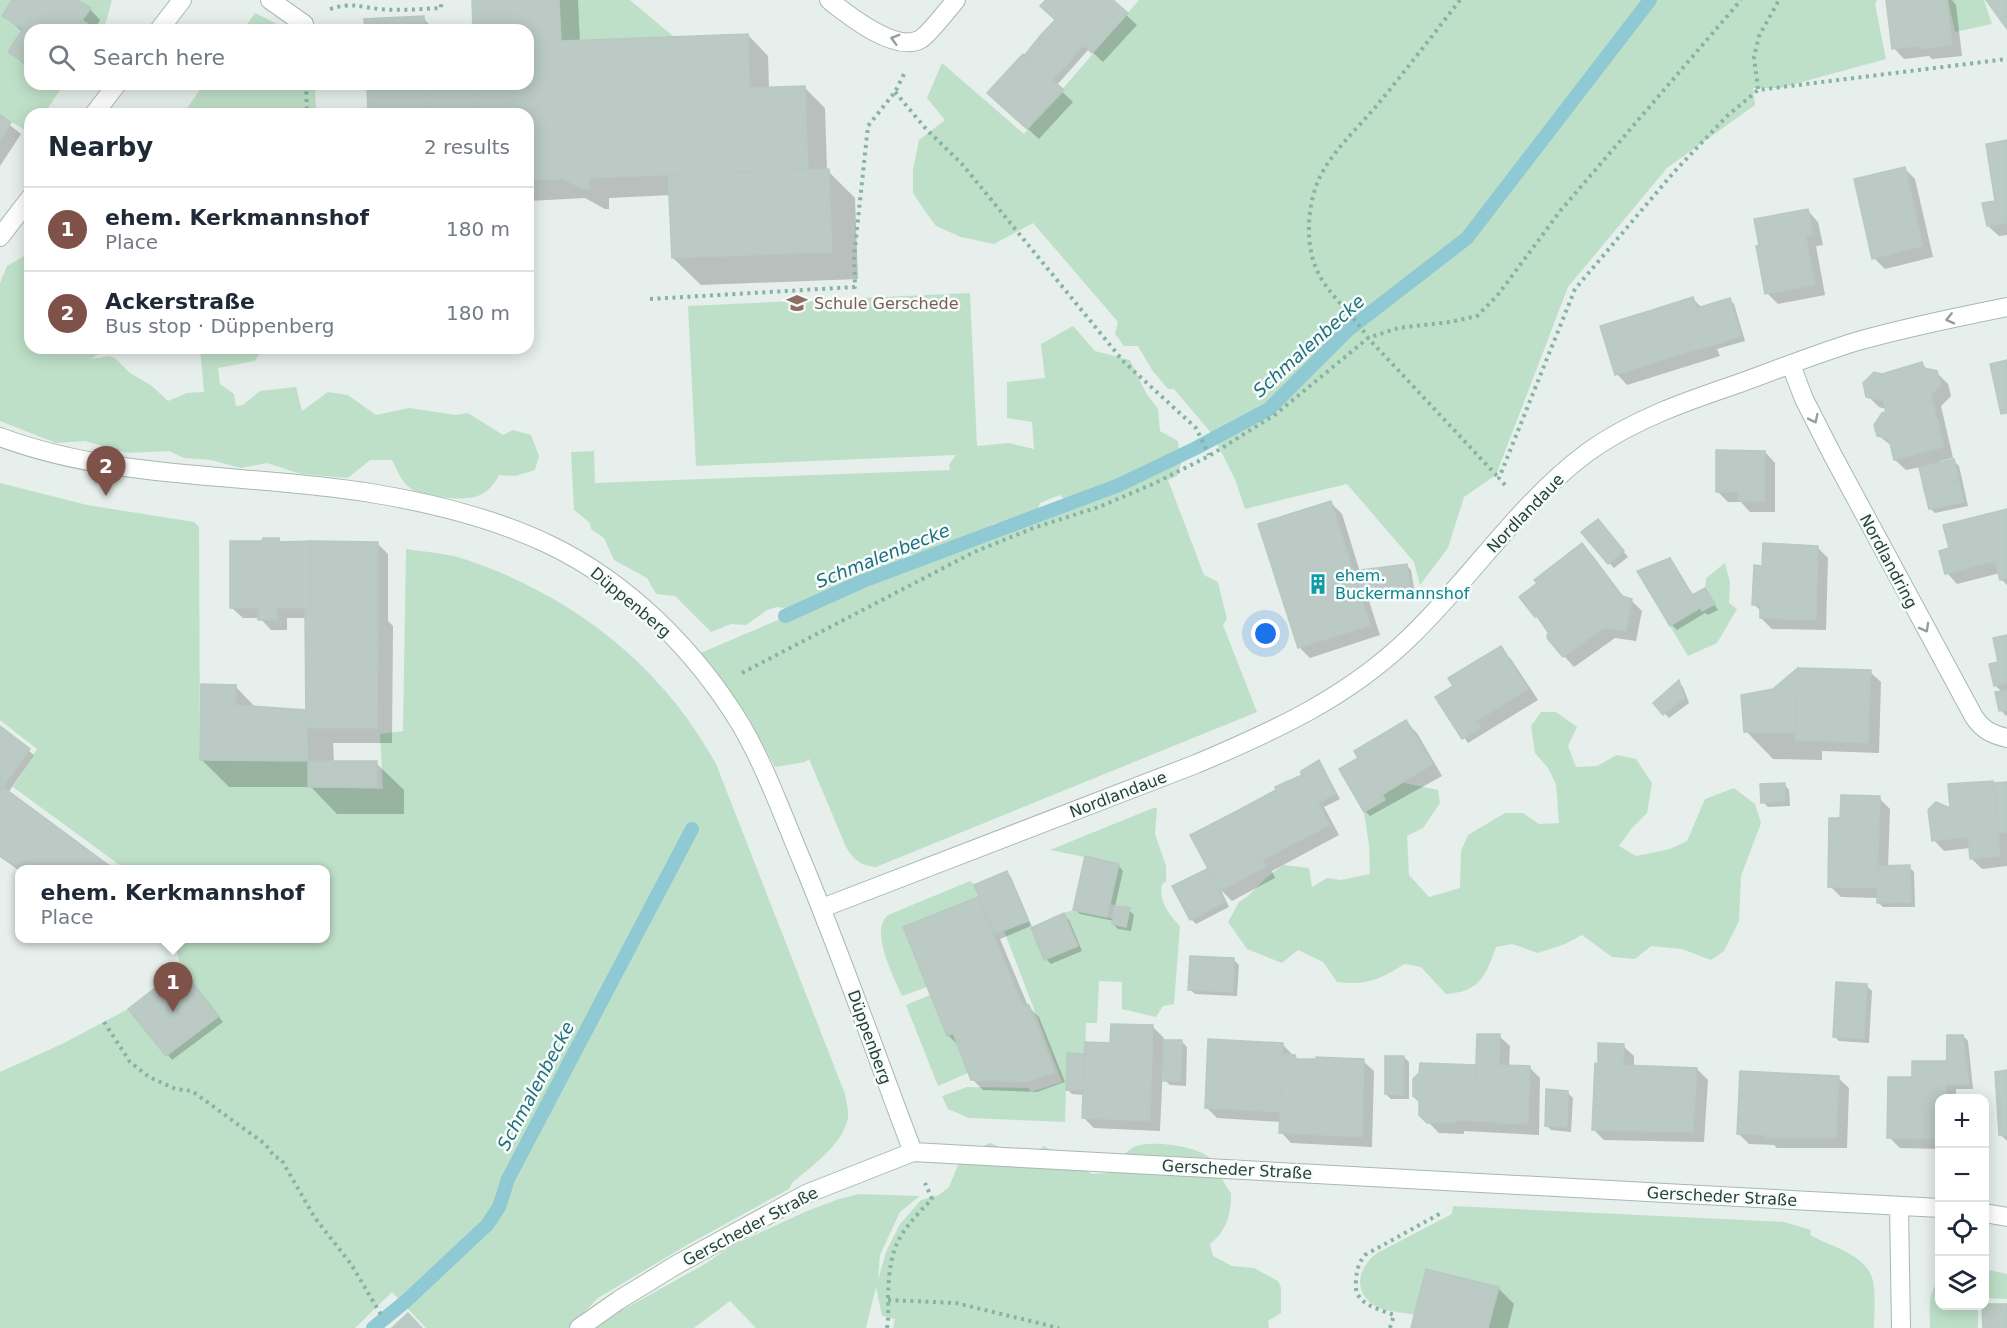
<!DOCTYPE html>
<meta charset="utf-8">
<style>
:root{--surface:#fff;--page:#f6f6f7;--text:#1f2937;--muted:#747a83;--line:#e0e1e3;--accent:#7f5249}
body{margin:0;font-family:"DejaVu Sans",sans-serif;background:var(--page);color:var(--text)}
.controls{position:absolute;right:18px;bottom:18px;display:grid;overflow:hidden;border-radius:12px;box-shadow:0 3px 15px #0003}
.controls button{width:54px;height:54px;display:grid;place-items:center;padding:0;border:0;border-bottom:2px solid var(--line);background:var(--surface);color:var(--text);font:30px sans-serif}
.you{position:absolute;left:1266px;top:634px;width:21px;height:21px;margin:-15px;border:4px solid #fff;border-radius:50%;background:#1a73e8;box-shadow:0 0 0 9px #1a73e833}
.badge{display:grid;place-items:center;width:39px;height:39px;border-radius:50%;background:var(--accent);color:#fff;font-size:20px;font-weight:700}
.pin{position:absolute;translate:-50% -50px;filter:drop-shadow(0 2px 3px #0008)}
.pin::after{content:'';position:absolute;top:32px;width:21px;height:18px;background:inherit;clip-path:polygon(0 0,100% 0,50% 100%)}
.popup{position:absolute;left:15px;top:865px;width:315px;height:78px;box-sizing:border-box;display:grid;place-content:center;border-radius:12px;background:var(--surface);filter:drop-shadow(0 2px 4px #0005);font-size:20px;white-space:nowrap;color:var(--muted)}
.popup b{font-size:22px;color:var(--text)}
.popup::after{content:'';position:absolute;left:50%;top:100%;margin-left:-12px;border:12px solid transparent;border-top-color:var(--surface)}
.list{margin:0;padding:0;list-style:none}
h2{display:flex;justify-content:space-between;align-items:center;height:78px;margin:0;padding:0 24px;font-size:26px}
h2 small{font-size:20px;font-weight:400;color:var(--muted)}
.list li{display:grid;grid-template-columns:39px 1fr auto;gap:18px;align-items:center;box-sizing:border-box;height:84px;padding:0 24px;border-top:2px solid var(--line)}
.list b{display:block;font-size:22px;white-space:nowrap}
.list p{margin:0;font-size:20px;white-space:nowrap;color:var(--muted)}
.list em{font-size:20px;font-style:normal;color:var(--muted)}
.icon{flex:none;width:33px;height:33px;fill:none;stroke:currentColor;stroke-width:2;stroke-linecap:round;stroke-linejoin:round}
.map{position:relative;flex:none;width:2007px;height:1328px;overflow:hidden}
.search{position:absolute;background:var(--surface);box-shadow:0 3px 15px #0003;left:24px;top:24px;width:510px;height:66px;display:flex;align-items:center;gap:15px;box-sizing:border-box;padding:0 21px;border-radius:18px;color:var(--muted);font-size:22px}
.panel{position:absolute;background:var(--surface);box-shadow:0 3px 15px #0003;left:24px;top:108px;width:510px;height:246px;border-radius:18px}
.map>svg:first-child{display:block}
.green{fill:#bfe0c8;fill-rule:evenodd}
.shadow{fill:#0003}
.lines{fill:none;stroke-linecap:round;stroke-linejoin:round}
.stream{stroke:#8ec9d4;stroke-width:14}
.building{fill:#bbcac4;stroke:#b8c9c2;stroke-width:1.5}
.service-casing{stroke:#a8b8b2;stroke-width:20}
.minor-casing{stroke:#a8b8b2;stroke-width:20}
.path{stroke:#86b3a5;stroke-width:4;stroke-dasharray:3 4.5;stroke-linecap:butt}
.service{stroke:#fff;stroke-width:18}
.minor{stroke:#fff;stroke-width:18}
.oneway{stroke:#92a09c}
.labels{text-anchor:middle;stroke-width:5;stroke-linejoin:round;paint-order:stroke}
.education-label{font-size:16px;fill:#785e54;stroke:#f7fbf9;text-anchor:start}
.street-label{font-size:16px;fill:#24423a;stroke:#f7fbf9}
.culture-label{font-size:16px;fill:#0d838f;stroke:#f7fbf9;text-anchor:start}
.water-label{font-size:18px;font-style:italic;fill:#1c6f80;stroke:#f7fbf9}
</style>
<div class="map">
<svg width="2007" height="1328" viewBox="0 0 2007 1328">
<rect width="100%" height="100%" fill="#e6efeb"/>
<path class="green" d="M0 0H112L106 22 101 30H30V84H64L44 114H30V133L0 115Z
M559 0H630L674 37 561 41Z
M1139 0H1877L1875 4 1886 59 1780 88H1753L1755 105 1667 168 1568 287 1496 475 1464 497 1448 548 1420 585 1414 562 1347 484 1245 509 1235 479 1212 434 1174 389H1168L1152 370 1138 346H1124L1115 334 1118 322 1033 223 994 244 961 237 936 226 925 211 913 193V170L919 140 945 120 927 98 942 63 1024 134Z
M1948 0H1984L1992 24 1955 32Z
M255 13 289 30H243Z
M204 84H315L316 114H183Z
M30 234V348H108L91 359 110 356 116 359 130 373 152 386 168 401 187 393 204 392 200 348H263L255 361 218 368 220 384 234 394 236 406 243 405 260 391 296 387 302 411 328 392 348 395 376 415 409 408 456 415 468 413 503 435 513 430 531 435 539 456 535 470 515 476 499 475C495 483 489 491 480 495 467 502 422 498 410 488 401 481 397 470 392 460H370L348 478 301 474 267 463 241 468 211 460 184 458 169 451 128 453 85 441 56 443 0 421V283L7 266 24 256 26 238Z
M970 293 977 446 1009 443 1034 449 1032 422 1007 418V382L1045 378 1041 344 1073 326 1095 351 1130 360 1146 393 1158 409 1160 431 1178 441 1181 464 1177 476 1168 480 1204 575 1218 582 1227 619 1223 625 1257 712 876 867C861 866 853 859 846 847L809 759 805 762 775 767 749 719 691 657 778 620 791 609 777 607 767 610 746 625 731 624 711 632 675 596 656 594 647 578 614 560 604 538 591 529 590 523 574 510 571 452 594 451 595 483 950 470 949 465 956 455 696 466 688 306ZM1060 495 1071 506 1034 521 1040 503ZM994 523 1014 529 977 543ZM909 554 920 555 934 560 893 572 904 556Z
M0 483 87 505 194 522 199 527 200 760 308 761V787L383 789 380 734 403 731 406 549C424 552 444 553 461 558 569 593 661 663 716 764L845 1094C846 1102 849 1110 848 1118 843 1144 812 1166 793 1182L789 1189 687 1245 598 1298 569 1328H426L392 1292 355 1328H0V1072L64 1043 128 1009 166 1056 219 1016 181 968 173 939 326 938V870L125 869 13 787 37 749 0 720Z
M1725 563 1730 582 1729 603 1737 609 1717 643 1688 656 1670 626 1700 608 1702 611 1714 604 1705 588 1706 578Z
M1541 712H1556L1577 727 1568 746 1576 767 1597 766 1617 755 1636 759 1652 783 1647 813 1632 828 1619 846 1636 856 1670 849 1687 841 1705 799 1734 788 1755 804 1761 823 1741 876 1739 921 1724 951 1711 960 1682 949 1651 946 1635 959 1612 957 1582 935 1565 944 1538 953 1512 944 1496 947C1486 976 1479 992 1446 994L1421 967 1405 964C1379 979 1368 986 1337 982L1323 962 1298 950 1282 963 1247 949 1228 922 1239 902 1248 896 1266 878 1283 865 1309 868 1312 887 1327 878 1341 880 1370 874 1369 845 1364 812 1371 797 1395 781 1438 790 1440 803 1423 828 1407 836 1409 875 1429 897 1460 888 1461 851 1468 835 1505 813H1523L1539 824 1559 823 1556 784 1548 768 1535 753 1531 726Z
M1153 808H1157L1155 834 1166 866V882L1163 883C1156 898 1170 916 1180 926L1174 1004 1163 1006 1156 1017 1122 1009V982L1099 981 1097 1023H1086L1085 1054H1067L1065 1122 969 1118 948 1109 942 1096 967 1087 1028 1088 1031 1092 1062 1082 1004 931 1028 921 1044 960 1078 946 1064 913 1073 910 1107 917 1113 919 1112 924 1126 927 1129 908 1110 904 1119 864 1050 850Z
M970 881 974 885 978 897 903 927 927 987 902 996C894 977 869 931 888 915Z
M930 995 947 1036 953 1033 968 1073 938 1086 906 1005Z
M990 1143 1027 1158 1044 1146 1092 1174 1107 1173C1115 1165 1124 1152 1134 1147 1150 1139 1202 1146 1213 1161 1221 1172 1222 1183 1231 1193 1231 1215 1227 1230 1210 1244L1213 1256 1232 1266 1254 1268 1278 1281 1281 1288V1313L1268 1321 1269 1328H893L895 1319 882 1316 876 1287 866 1328H756L730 1301 694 1328H595L603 1321 705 1264 733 1245 807 1211 839 1199 859 1194 920 1196 900 1212 880 1255 878 1280 886 1252 900 1224 921 1200 939 1195 949 1187 962 1155Z
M1453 1206 1784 1222 1811 1230 1810 1235C1831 1247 1867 1254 1873 1281 1876 1296 1874 1313 1874 1328H1488L1498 1287 1426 1269 1414 1315C1402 1312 1387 1312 1377 1307 1353 1294 1356 1269 1377 1253L1452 1214Z
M1985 1269 2007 1274V1299L1985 1298Z
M1939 1280 1940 1306H1978V1328H1930C1930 1310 1927 1294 1939 1280Z"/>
<path class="shadow" d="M14 0H74L90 9 100 20 94 30H30V69L10 52 23 32 4 16Z
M473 0H578L580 42 748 35 768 56 769 89 805 88 825 108 827 170 855 198 858 279 701 285 673 258 671 195 609 198V209H605L585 198 528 201V114H370L384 88V84H528V30H474Z
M1048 0H1110L1137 25 1103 62 1089 49 1056 86 1073 102 1039 139 1000 104 1024 58 1057 20Z
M1888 0H1952L1956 5 1962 56 1932 59 1929 56 1904 59 1894 48Z
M423 18 435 30H366Z
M0 117 21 134 0 166Z
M2007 142V235L1999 236 1988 226 1996 202Z
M1904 168 1915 179 1933 257 1885 269 1874 258Z
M1808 211 1818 222 1823 245 1816 246 1825 295 1778 304 1767 293Z
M1693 299 1702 308 1729 299 1734 304 1745 341 1717 349 1720 356 1627 385 1617 374Z
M1922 364 1929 371 1937 373 1948 384 1951 396 1941 406 1953 458 1940 461 1941 464 1954 461 1959 466 1968 506 1935 513 1930 508 1921 467 1906 470 1895 460 1893 447 1878 435 1888 414 1886 409 1879 407 1868 396 1882 375Z
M1765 452 1775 463V512H1750L1741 502H1728L1717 491Z
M1331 503 1342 514 1360 572 1406 565 1411 570 1415 594 1369 601 1380 635 1310 658 1299 647Z
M2007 511V585L2001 579 2000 573 1957 584 1947 573 1951 549Z
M1602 526 1628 557 1614 568 1609 563Z
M278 539 282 543 378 544 388 554V621L393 626 392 743H333L334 762 376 763 404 790V814H337L311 787H229L201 759 235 686 256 708 307 711V618H287V630H271L260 618H243L232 608 264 542Z
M1582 545 1593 556 1625 599 1631 600 1642 611 1636 641 1615 638 1574 667 1564 656 1546 626 1522 597Z
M1817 547 1828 558 1826 630 1772 629 1761 618V611L1754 604 1764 567Z
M1670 559 1693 596 1705 590 1718 610 1708 615 1705 613 1677 630 1672 625Z
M2007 637V715L2006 716 2001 710 2002 692 1995 685Z
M1500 648 1511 659 1538 700 1468 743 1437 698 1453 688Z
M1799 669 1870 672 1881 682 1879 753 1822 751V760L1773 759 1746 731 1774 690Z
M1678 682 1683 687 1689 703 1669 718 1655 703Z
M1406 722 1417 733 1442 776 1370 816 1365 811 1357 759 1362 764Z
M0 728 34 755 8 793 20 871 0 857Z
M1318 762 1323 767 1340 799 1324 807 1339 835 1272 871 1275 878 1232 901 1221 890 1229 907 1196 924 1191 919 1207 871 1212 876 1303 776 1307 781Z
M1993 782 1995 785 2007 784V866L1982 869 1972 859 1970 848 1944 851 1934 840 1952 811Z
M1784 784 1789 790 1790 806 1768 807 1763 802Z
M1879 798 1890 809 1888 867H1909L1914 872 1915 907H1883L1878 902V898L1841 897 1830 886 1841 820Z
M1118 865 1123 871 1115 907 1129 910 1134 915 1131 931 1118 929 1113 924 1114 921 1080 914 1075 909Z
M1006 872 1011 877 1033 929 1064 915 1069 920 1082 951 1051 964 1046 959 1031 926 1000 939 1028 1006 1039 1017 1065 1082 1037 1092 983 1090 972 1079 959 1046 948 1035 977 899 984 905Z
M1234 960 1239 965 1237 996 1195 994 1190 989Z
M186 975 223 1022 172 1060 130 1009Z
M1867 986 1872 991 1869 1043 1839 1041 1834 1036Z
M1153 1027 1164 1038 1163 1041 1182 1042 1187 1047 1186 1086 1170 1085 1165 1080V1064H1163L1160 1131 1094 1128 1083 1117 1084 1095 1072 1094 1067 1089 1086 1055Z
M1499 1036 1510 1046 1509 1067 1530 1068 1540 1078 1539 1135 1464 1131V1134L1439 1133 1420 1114 1421 1073 1477 1066Z
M1963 1036 1968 1041 1973 1089H1956V1098H1940V1149L1900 1148 1889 1137 1913 1079 1946 1062 1948 1064Z
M1283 1045 1299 1061H1363L1374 1071 1372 1147 1291 1143 1281 1132V1122L1217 1118 1206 1107Z
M1623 1046 1634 1056V1067L1697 1069 1708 1080 1704 1142 1604 1140 1593 1129Z
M1404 1057 1409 1062V1099H1391L1386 1094Z
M2007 1072V1141L2001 1135Z
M1838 1078 1849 1088 1847 1148H1777L1774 1145 1749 1144 1738 1133Z
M1568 1093 1573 1098 1571 1132 1551 1130 1546 1125Z
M1498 1288 1514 1304 1508 1328H1412Z"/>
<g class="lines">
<path class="stream" d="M785 616 863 581 1119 485 1196 448 1269 409 1348 330 1467 238 1650 0
M373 1328 406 1301 487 1225 499 1207 508 1179 692 829"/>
</g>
<path class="building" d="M12 0H77L91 8 75 30H30V66L8 52 23 29 2 16Z
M472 0H559L561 41 748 34 750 88 805 86 808 169 589 178 590 189H583L563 179 528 180V114H476L475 84H528V30H473Z
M1046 0H1113L1128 13 1092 53 1040 6Z
M1886 0H1947L1952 45 1920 49 1919 46 1892 49Z
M1986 0H2007V29Z
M424 16V30H365L364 19Z
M1055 20 1083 45 1069 62 1040 36Z
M83 21 94 28 93 30H75Z
M1040 36 1069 62 1052 80 1024 56Z
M1023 54 1064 90 1027 129 987 93Z
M382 84H426L428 114H368L367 87 382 86Z
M426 84H475L476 114H428Z
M0 115 11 122 0 140Z
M2007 140V223L1987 226 1982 203 1995 201 1986 144Z
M1905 167 1923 246 1872 259 1854 179Z
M829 169 832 252 672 258 668 175Z
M1808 209 1813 234 1806 236 1815 285 1765 294 1756 246 1759 245 1754 219Z
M1693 297 1710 346 1685 353 1683 344 1659 351 1646 312Z
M1730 298 1741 336 1710 346 1697 308Z
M1646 312 1659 351 1683 344 1685 353 1615 375 1600 326Z
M2007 360V413L2001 414 1990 364Z
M1922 362 1924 368 1937 371 1941 385 1931 395 1944 447 1894 460 1889 439 1877 436 1874 425 1882 413 1886 412 1883 401 1866 397 1863 383 1874 372 1882 374Z
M1716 450 1765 451V502L1738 501V492H1716Z
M1954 459 1959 481 1924 489 1919 467Z
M1959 481 1964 502 1929 509 1924 489Z
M1331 501 1370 625 1298 648 1258 524Z
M2007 509V578L2000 580 1995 561 1945 574 1939 551 1949 548 1943 525Z
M1598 519 1624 551 1608 564 1581 532Z
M263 538H279V542L311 541V608H277V620H258V608H230V541H262Z
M311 541 378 542V608H311Z
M1582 543 1622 596 1632 599 1626 631 1604 628 1563 657 1547 638 1548 632 1537 616 1535 617 1519 597 1537 583 1534 580Z
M1763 543 1818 546 1816 620 1760 618V605H1752L1754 565 1762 566Z
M1670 558 1679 573 1649 591 1637 571Z
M1407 564 1411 590 1362 597 1354 571Z
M1679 573 1700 608 1670 626 1649 591Z
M1705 588 1715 604 1702 611 1692 595Z
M305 608H378L377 728H306Z
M2007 635V683L1994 686 1989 664 1998 662 1993 638Z
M1501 646 1528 689 1475 722 1448 678Z
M1798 668 1871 670 1868 743 1795 740Z
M1798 668 1795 733 1744 732 1741 695 1773 689Z
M1679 680 1684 698 1663 715 1653 703Z
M201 684 236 685V705L306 710 308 761 200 760Z
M1453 686 1475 722 1478 721 1481 728 1462 739 1435 697Z
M2007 690V710L1999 711 1995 692Z
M1406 720 1433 764 1380 796 1354 751Z
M0 726 30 749 3 787 0 785Z
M1358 758 1380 796 1382 794 1385 800 1364 812 1339 769Z
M1319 760 1336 794 1318 803 1301 771Z
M308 761H377V787H308Z
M1301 773H1302L1330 825 1260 861 1235 812 1276 790 1275 787 1302 775Z
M1993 781 1999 833H1998L2000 856 1970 859 1968 837 1932 841 1928 810 1936 802 1950 808 1948 784Z
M2007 782V832L1999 833 1994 783Z
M1785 783V801L1761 803 1760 784Z
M3 787 115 870H20L0 855V792Z
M1841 795 1880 796 1877 888 1828 887 1829 818H1840Z
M1235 812 1260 861 1262 860 1266 867 1220 891 1190 835Z
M1085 856 1119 864 1107 917 1073 910Z
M1910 865 1911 902 1877 903 1878 866Z
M1207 869 1225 902 1190 920 1172 886Z
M1007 871 1028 921 995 934 974 885Z
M978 897 1022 1005 947 1036 903 927Z
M1115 906 1130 908 1126 927 1112 924Z
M1064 913 1078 946 1044 960 1031 928Z
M1190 956 1234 958 1233 992 1188 990Z
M181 968 219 1016 166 1056 128 1009Z
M1836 982 1867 984 1864 1039 1833 1037Z
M1022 1005H1029L1055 1072 1026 1082 971 1080 953 1033Z
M1111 1024 1153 1025 1150 1121 1082 1118 1085 1042 1110 1043Z
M1477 1034H1500L1499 1065 1530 1066 1528 1124H1496V1122L1474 1121Z
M1947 1035H1963L1969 1085H1946Z
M1208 1039 1283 1043 1280 1112 1205 1108Z
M1164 1040H1182L1181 1081H1163Z
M1598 1043 1624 1044 1623 1065 1697 1068 1693 1132 1592 1130 1595 1063 1598 1064Z
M1067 1053 1085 1054 1083 1091 1066 1090Z
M1283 1054 1295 1055 1296 1059H1316V1057L1364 1059 1362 1137 1279 1133Z
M1385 1056H1404V1095L1385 1094Z
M1912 1061H1946V1098H1940V1139L1887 1138 1888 1077H1912Z
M1420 1063 1476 1065 1474 1121H1454V1123H1427L1419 1115V1101L1413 1096V1079L1419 1073Z
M2007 1070V1135H1999L1995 1072Z
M1740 1071 1839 1076 1836 1138H1765V1135L1737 1134Z
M1546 1089 1568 1091 1567 1127 1545 1126Z
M1426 1269 1499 1287 1488 1328H1411Z
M1984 1304H2007V1328H1983L1982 1306Z
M408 1313 422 1328H392Z"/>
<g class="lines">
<g class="service-casing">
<path id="service" d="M270 0 304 24"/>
</g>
<g class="minor-casing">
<path id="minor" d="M829 0C848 15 896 54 921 39 931 32 948 9 956 0
M159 30 182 0
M94 114 117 84
M0 237 30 198
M1791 365 1804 399 1832 454 1974 717C1983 730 1991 734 2007 738
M0 437C118 481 248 473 371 493 432 503 494 518 550 545 629 583 696 651 741 725 766 768 783 816 802 861 842 957 876 1055 913 1152
M822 908 1196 764C1274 731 1347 698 1409 638 1471 579 1518 504 1588 452 1634 419 1687 401 1740 383 1779 369 1818 353 1858 341 1907 327 1957 317 2007 307
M1899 1206 1901 1328
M1984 1213 2007 1217
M579 1328 619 1300 676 1265 806 1194 913 1152 1940 1208"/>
</g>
<path class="path" d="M1460 0C1433 35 1406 70 1378 104 1358 128 1332 151 1319 179 1309 201 1306 232 1312 256 1320 290 1350 309 1368 338L1499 478
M330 9C353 2 358 7 380 9 400 11 421 9 441 8V0
M306 84 307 114
M1758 89 1754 57 1759 36 1779 0
M895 92 926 129 962 164 1124 362 1196 428 1209 455
M650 299 855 287 854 257 868 126 895 92 905 72
M1505 485 1499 478 1575 289 1674 172 1727 116 1758 90 2007 59
M742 673 974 552 1036 527 1099 507 1155 483 1209 456 1276 414 1368 338 1398 328 1450 322 1477 316 1497 296 1561 210 1741 0
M104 1022 130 1062 149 1077 176 1089 192 1091 265 1144 275 1157 281 1159 315 1218 351 1264 383 1318
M888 1300 956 1303 1059 1328
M887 1328C889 1317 888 1306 888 1295 890 1245 898 1234 932 1199L925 1183
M1390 1328 1394 1315C1376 1308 1353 1304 1356 1281 1357 1269 1358 1264 1365 1255L1443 1212"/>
<use href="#service" class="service"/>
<use href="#minor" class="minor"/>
</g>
<defs><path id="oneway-chevron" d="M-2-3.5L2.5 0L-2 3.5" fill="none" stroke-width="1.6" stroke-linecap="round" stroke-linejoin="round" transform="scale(1.5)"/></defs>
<g class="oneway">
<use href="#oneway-chevron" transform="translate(895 39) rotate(-164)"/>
<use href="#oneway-chevron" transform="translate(1950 319) rotate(167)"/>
<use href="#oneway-chevron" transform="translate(1814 419) rotate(64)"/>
<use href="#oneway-chevron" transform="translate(1925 628) rotate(61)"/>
</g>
<defs>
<g id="school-bare" transform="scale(1.62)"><path d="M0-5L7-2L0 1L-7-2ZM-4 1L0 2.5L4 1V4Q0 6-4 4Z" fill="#8d6e63" stroke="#f7fbf9" stroke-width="2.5" paint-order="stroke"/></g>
<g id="building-bare" transform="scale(1.62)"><path d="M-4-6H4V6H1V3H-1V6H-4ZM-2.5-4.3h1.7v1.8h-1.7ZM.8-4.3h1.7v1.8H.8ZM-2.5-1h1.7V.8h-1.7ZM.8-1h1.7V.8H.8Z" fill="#0f9aa8" stroke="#f7fbf9" stroke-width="2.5" paint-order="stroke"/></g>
</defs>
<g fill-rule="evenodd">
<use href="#school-bare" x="797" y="303"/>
<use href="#building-bare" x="1318" y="584"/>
</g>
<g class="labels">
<g class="education-label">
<text x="814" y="309">Schule Gerschede</text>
</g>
<g class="street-label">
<text transform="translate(1525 513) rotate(-46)" y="6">Nordlandaue</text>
<text transform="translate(1889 561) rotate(62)" y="6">Nordlandring</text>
<text transform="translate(631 602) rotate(40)" y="6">Düppenberg</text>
<text transform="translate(1118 794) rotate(-21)" y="6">Nordlandaue</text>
<text transform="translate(870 1037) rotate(70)" y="6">Düppenberg</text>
<text transform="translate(1237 1169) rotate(3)" y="6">Gerscheder Straße</text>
<text transform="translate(1722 1196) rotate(3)" y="6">Gerscheder Straße</text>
<text transform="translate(750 1226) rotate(-28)" y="6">Gerscheder Straße</text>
</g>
<g class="culture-label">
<text x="1335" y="581">ehem.<tspan x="1335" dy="18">Buckermannshof</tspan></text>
</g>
<g class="water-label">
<text transform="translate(1309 346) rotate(-42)" y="6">Schmalenbecke</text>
<text transform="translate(883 556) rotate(-22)" y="6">Schmalenbecke</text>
<text transform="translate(536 1086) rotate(-62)" y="6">Schmalenbecke</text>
</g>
</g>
</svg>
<div class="controls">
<button>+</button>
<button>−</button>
<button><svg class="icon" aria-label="locate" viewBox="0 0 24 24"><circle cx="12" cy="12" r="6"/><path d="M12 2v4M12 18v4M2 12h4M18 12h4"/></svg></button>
<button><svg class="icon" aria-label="layers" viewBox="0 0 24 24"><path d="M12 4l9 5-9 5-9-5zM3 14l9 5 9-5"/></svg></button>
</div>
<div class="you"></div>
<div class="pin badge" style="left:173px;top:1012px">1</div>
<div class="popup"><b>ehem. Kerkmannshof</b>Place</div>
<div class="pin badge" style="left:106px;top:496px">2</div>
<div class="search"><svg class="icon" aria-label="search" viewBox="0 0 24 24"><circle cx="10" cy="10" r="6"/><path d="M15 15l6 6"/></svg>Search here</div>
<section class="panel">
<h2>Nearby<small>2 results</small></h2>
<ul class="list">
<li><span class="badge">1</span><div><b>ehem. Kerkmannshof</b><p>Place</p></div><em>180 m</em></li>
<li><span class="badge">2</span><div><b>Ackerstraße</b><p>Bus stop · Düppenberg</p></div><em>180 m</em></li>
</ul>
</section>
</div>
